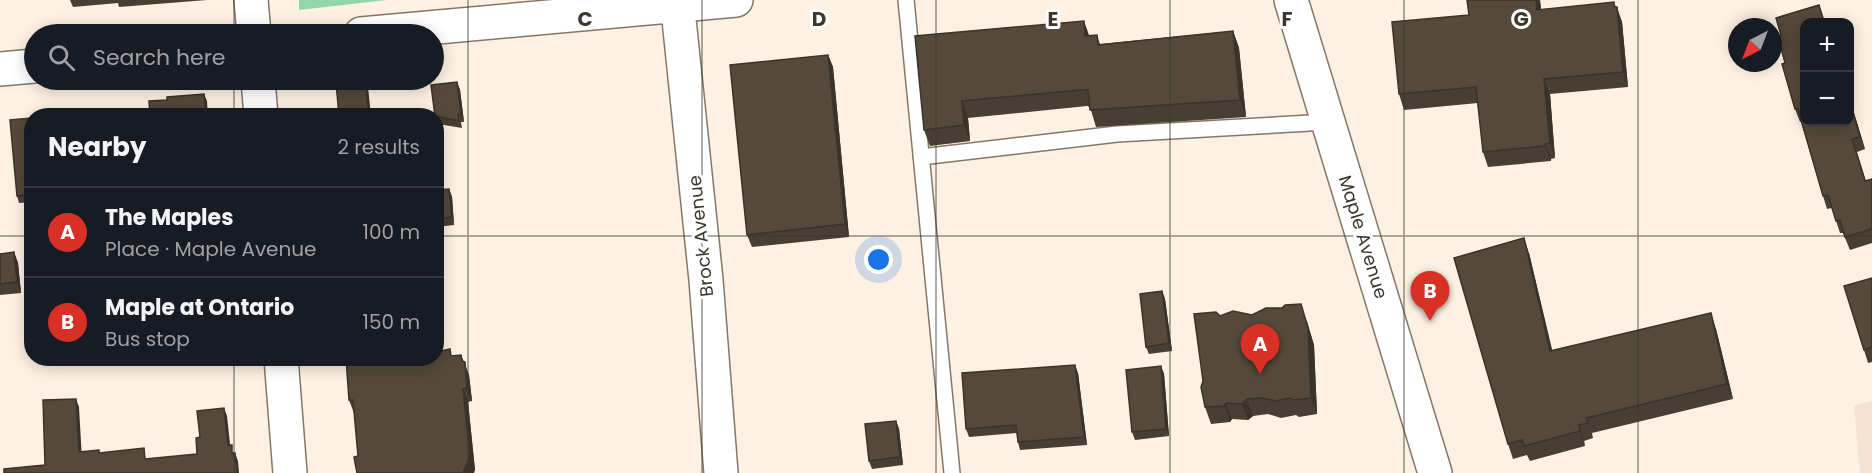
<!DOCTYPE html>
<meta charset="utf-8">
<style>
:root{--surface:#171b24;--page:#242831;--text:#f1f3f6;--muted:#9ea1a6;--line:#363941;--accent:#d93025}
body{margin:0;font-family:Poppins,sans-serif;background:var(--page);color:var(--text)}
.controls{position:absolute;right:18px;top:18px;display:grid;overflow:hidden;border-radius:12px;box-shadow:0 3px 15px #0003}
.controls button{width:54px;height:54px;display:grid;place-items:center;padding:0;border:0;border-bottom:2px solid var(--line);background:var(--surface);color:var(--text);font:30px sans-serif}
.compass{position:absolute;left:1728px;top:18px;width:54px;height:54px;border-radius:50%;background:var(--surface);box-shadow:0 3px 15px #0003;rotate:222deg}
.you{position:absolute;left:879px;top:260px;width:21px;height:21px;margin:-15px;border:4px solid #fff;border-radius:50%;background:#1a73e8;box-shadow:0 0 0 9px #1a73e833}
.badge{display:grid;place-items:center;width:39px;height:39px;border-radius:50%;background:var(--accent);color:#fff;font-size:20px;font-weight:700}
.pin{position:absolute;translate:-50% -50px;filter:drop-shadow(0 2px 3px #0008)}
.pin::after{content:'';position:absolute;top:32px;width:21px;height:18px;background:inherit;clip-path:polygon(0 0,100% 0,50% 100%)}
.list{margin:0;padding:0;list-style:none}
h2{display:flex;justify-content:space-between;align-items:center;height:78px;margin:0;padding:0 24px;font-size:26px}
h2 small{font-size:20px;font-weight:400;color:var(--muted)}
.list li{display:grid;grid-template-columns:39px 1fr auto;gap:18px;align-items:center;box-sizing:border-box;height:90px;padding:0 24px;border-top:2px solid var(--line)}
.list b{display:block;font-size:22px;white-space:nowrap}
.list p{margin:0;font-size:20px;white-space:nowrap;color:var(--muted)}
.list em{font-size:20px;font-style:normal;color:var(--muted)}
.icon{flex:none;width:33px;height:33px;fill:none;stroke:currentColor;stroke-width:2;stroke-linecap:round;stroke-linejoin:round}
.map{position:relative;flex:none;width:1872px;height:473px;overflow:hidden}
.search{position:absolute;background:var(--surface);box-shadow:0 3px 15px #0003;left:24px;top:24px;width:420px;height:66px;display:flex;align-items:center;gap:15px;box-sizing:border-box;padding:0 21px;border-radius:33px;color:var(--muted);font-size:22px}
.panel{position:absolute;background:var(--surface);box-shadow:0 3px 15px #0003;left:24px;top:108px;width:420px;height:258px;border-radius:24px}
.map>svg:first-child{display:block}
.education{fill:#f5e2d3}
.green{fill:#92d7ac}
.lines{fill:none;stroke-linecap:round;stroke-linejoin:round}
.service-casing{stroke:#847767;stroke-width:18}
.tertiary-casing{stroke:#847767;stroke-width:36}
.secondary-casing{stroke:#847767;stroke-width:36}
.service{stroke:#fff;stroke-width:15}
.tertiary{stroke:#fff;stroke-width:33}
.secondary{stroke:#fff;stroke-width:33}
.wall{fill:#483f32}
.shaded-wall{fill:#3b3329}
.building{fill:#54493a;stroke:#3b3329;stroke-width:1.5}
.grid{fill:none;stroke:#3c362f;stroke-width:1.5;stroke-opacity:0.55}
.labels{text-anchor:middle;stroke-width:6;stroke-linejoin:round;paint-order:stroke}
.street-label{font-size:18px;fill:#3c362f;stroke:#fff}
.grid-label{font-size:20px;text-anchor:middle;font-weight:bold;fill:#3c362f;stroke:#fff;stroke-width:6;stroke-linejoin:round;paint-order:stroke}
</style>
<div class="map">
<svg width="1872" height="473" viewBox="0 0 1872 473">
<rect width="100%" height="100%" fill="#fdf1e3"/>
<path class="education" d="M1872 401V473H1860L1854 406Z"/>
<path class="green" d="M299 0H387L299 10Z"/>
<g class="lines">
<g class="service-casing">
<path id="service" d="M906 0 952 473
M921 157 1117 134 1328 122"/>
</g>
<g class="tertiary-casing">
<path id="tertiary" d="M251 0 254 34
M677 0 706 280 721 473
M361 34 736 0
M0 69 34 66
M258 80 261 116
M281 358 290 473"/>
</g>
<g class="secondary-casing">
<path id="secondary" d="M1291 0 1435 473"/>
</g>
<use href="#service" class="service"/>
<use href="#tertiary" class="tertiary"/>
<use href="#secondary" class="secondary"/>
</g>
<path class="wall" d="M70 0H207L119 7 118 3 73 7Z
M1540 0 1541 9 1617 7 1622 22 1628 87 1550 94 1555 158 1551 159V161L1488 167 1483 152 1478 103 1404 110 1399 94 1469 15Z
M1819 5 1825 22H1804V122L1850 100 1865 149 1857 152 1866 181 1872 179V243L1850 250 1843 233H1840L1832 208 1827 209 1823 196 1801 122H1800L1795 109 1785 63 1781 35Z
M1233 31 1239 48 1246 117 1096 127 1090 107 1087 106 968 118 970 141 930 146 924 130 915 36 1097 35 1100 44Z
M828 55 833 67 849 237 752 247 747 235Z
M457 82 460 90 464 122H461L462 128 438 124 436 120V116Z
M32 118V202L19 203 17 196Z
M449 189 452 197 454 225 436 227V190Z
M14 252 18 263 21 293 0 295V254Z
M1529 253 1552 351 1716 329 1733 399 1592 433 1593 438 1584 441 1585 446 1530 461 1527 455 1513 459 1508 444Z
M1872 278V362L1868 363 1864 350Z
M1162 291 1165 299 1172 351 1149 354 1146 347Z
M1252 315 1307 321 1314 345 1317 414 1299 417 1296 415 1281 418 1268 414 1253 416 1248 420 1232 419 1230 422 1211 424 1205 407 1220 316Z
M461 355 469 375 472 401 468 402 475 470 358 456 354 413 349 400 452 356Z
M1161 366 1164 374 1169 436 1135 440 1132 432Z
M1078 373 1087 445 1020 450 1018 442 1017 433 969 437 966 429Z
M896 421 899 429 903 465 872 469 869 461Z"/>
<path class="shaded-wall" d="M1536 0H1540L1542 25 1537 10Z
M1614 2 1622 22 1628 87 1623 72Z
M1084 21 1090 38 1085 36Z
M1233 31 1239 48 1246 117 1240 100Z
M828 55 833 67 849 237 845 224Z
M1544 79 1550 94 1555 158 1550 143Z
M365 80 368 87 371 116H369Z
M457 82 460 90 464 122 461 114Z
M204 94 207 101 208 116H206Z
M1850 100 1865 149 1860 137Z
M962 101 968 118 970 141 964 125Z
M1545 144 1551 159V161L1545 146Z
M449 189 452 197 454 225 452 217Z
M1524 238 1529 253 1556 366 1550 351Z
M14 252 18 263 21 293 17 282Z
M1162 291 1165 299 1172 351 1169 343Z
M1301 304 1314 345 1317 414 1311 398Z
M1711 313 1716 329 1733 399 1727 384Z
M461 355 469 375 472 401 467 388Z
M1075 365 1078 373 1087 445 1084 437Z
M1161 366 1164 374 1169 436 1166 429Z
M463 389 468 402 475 470 474 473H463Z
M76 399 79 407 82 460 79 452Z
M1247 399 1253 416 1248 420 1242 404Z
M1226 403 1232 419 1230 422 1224 406Z
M224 408 227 416 231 453 228 445Z
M896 421 899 429 903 465 900 457Z
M1579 425 1584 441 1585 446 1580 431Z
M235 453 238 461 239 473H237Z"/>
<path class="building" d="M1467 0H1536L1537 10 1614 2V7H1617L1623 72 1544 79 1550 143 1545 144V146L1483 152 1476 87 1399 94 1392 22 1469 15Z
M1819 5 1824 22H1804V122H1850V102L1860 137 1852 139 1865 181 1872 179V229L1845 237 1840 220 1836 221 1828 195 1823 196 1798 109H1795L1782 64 1785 63 1778 36 1781 35 1776 18Z
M1084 21 1085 36 1097 35 1098 45 1233 31 1240 100 1090 110 1088 90H1081L962 101 964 125 924 130 915 36Z
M828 55 845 224 747 235 730 65Z
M365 80 369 116H339L336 82Z
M457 82 461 114H458L459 121 435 116 431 85Z
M204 94 206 116H150L149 101 167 100V97Z
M32 118V194L17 196 10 120Z
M449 189 452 217 436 219V190Z
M1524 238 1550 351 1711 313 1727 384 1586 418 1588 423 1579 425 1580 431 1524 446 1522 440 1508 444 1454 258Z
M14 252 17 282 0 284V254Z
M1872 278V347L1864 350 1844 286Z
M1162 291 1169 343 1146 347 1140 294Z
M1301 304 1308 328 1311 398 1293 400 1290 398 1275 401 1262 398 1247 399 1242 404 1226 403 1224 406 1205 407 1201 387 1203 381 1194 314 1216 312 1220 316 1233 311 1252 315 1266 308H1282L1285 305Z
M450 349 451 356 461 355 462 361 465 362 467 388 463 389 470 456 463 473H357L354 457 358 456 353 400H349L346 358H436V352Z
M1075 365 1084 437 1018 442 1016 425 966 429 962 373Z
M1161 366 1166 429 1132 432 1126 370Z
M76 399 79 452 99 450V453L144 448 145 459 197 454 196 438 200 437 197 411 224 408 228 445H232V453H235L237 473H4V469L45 465 43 400Z
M896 421 900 457 869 461 865 424Z"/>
<path class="grid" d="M234 0V34M468 0V473M702 0V473M936 0V473M1170 0V473M1404 0V473M1638 0V473M234 80V116M0 236H32M436 236H1872M234 358V473"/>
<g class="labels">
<g class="street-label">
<text transform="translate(701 236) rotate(-96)" y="6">Brock Avenue</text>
<text transform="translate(1363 237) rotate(73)" y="6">Maple Avenue</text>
</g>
</g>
<g class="grid-label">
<text x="585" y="26">C</text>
<text x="819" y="26">D</text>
<text x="1053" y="26">E</text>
<text x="1287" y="26">F</text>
<text x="1521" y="26">G</text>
</g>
</svg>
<div class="controls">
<button>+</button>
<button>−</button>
</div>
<svg class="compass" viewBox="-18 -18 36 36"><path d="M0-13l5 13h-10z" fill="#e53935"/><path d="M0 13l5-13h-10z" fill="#9ea1a6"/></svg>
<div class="you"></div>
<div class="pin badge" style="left:1260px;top:374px">A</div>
<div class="pin badge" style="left:1430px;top:321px">B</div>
<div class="search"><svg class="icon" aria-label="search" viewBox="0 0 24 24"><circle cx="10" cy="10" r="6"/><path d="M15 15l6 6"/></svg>Search here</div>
<section class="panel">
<h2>Nearby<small>2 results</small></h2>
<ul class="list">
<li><span class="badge">A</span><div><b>The Maples</b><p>Place · Maple Avenue</p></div><em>100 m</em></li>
<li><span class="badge">B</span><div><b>Maple at Ontario</b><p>Bus stop</p></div><em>150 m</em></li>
</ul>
</section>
</div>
